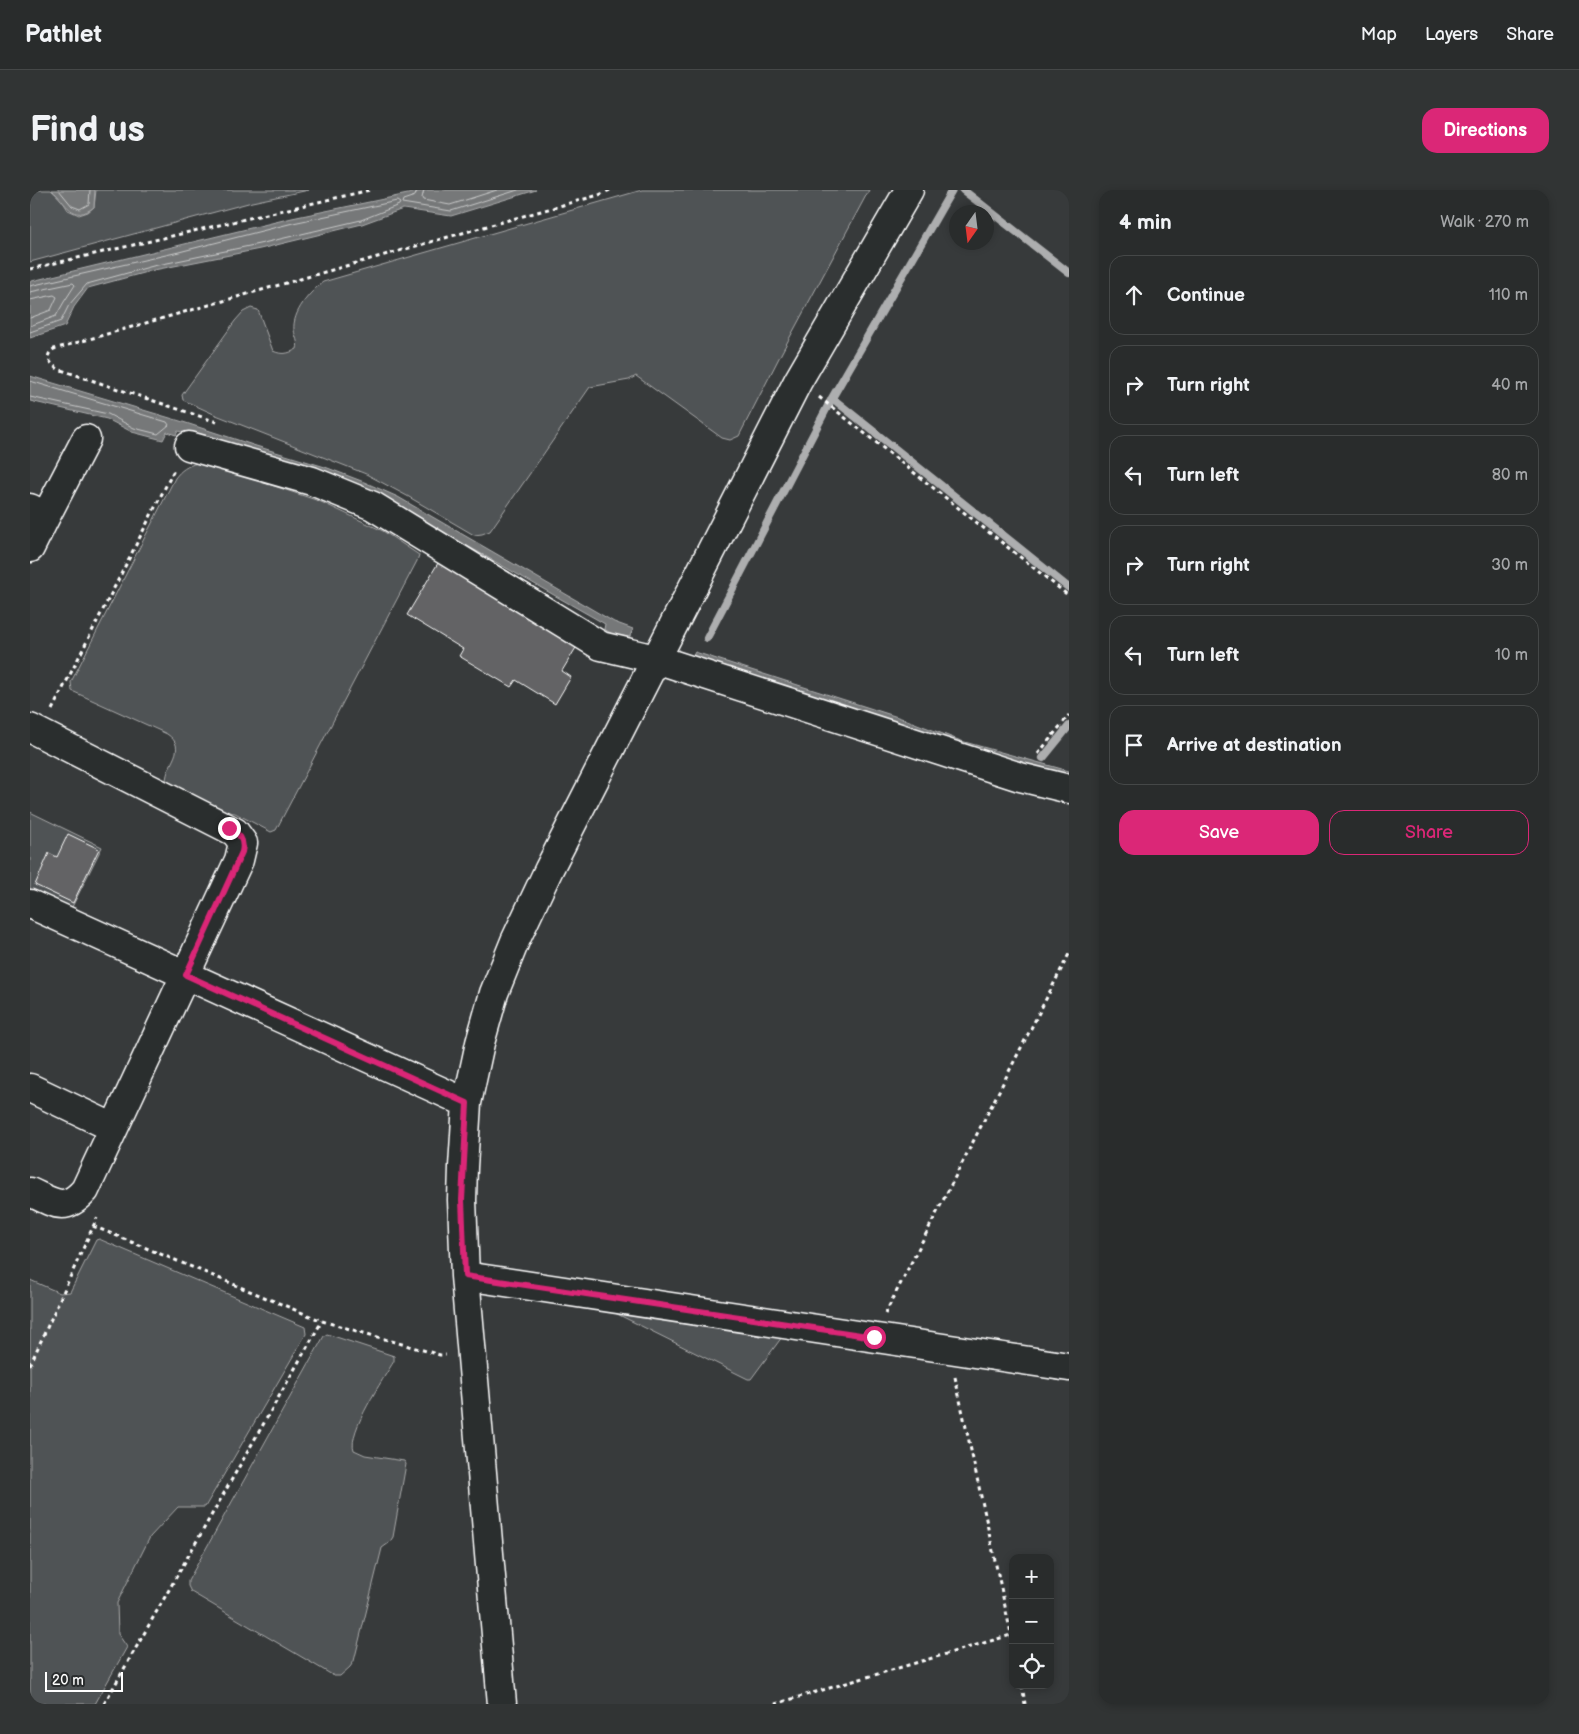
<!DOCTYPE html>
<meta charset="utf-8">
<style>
:root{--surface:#292c2c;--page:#313434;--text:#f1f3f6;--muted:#a5a7a9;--line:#454848;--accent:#db2777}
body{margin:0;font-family:"Balsamiq Sans",sans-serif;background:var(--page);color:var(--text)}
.controls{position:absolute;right:15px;bottom:15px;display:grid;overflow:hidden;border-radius:10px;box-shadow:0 2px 8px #0003}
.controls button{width:45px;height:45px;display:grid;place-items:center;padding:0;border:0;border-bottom:1px solid var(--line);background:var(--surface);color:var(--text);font:25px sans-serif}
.compass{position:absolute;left:919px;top:15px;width:45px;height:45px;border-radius:50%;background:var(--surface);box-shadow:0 2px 8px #0003;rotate:194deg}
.scale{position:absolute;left:15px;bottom:12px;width:78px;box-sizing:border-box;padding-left:5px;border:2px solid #fff;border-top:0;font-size:14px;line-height:18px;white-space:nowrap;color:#fff;-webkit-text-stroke:4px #2a2d2e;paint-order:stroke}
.stop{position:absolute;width:15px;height:15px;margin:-11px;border:4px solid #db2777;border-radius:50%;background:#fff}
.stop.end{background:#db2777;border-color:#fff;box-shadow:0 1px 5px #0008}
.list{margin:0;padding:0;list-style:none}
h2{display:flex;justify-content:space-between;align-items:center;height:65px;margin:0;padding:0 20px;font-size:21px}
h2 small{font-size:16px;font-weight:400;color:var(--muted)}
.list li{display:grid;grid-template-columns:32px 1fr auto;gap:15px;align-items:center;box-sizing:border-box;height:80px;margin:0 10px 10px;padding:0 10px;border:1px solid var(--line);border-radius:15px}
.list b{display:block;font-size:19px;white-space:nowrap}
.list em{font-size:16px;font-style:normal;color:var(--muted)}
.actions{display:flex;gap:10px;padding:15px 20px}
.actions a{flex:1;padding:11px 0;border:1px solid var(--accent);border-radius:15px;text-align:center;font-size:18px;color:var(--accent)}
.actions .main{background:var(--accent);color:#fff}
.icon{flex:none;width:28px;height:28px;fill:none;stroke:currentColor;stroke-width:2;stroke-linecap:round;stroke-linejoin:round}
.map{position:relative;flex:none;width:1039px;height:1514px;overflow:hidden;border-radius:15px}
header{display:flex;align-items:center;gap:30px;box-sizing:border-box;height:70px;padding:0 25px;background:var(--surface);border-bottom:1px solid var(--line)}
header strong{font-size:24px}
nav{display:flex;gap:28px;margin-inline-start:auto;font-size:18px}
.intro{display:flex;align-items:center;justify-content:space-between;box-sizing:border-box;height:120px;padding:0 30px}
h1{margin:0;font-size:35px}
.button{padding:12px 22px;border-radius:15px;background:var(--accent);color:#fff;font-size:18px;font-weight:700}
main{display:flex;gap:30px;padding:0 30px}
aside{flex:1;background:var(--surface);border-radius:15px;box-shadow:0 2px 8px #0003}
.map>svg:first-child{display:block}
.green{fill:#505354;stroke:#a8a9aa}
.water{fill:#767879;stroke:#adaeaf}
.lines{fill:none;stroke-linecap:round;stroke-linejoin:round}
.shore{stroke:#c8c9c9;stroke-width:1}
.stream{stroke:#adaeaf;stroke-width:8}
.building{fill:#636465;stroke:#fff}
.minor-casing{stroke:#fff;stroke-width:31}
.path{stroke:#fff;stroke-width:3;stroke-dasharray:4 4;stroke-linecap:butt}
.minor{stroke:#2a2d2e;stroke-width:28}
.route{stroke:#db2777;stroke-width:6}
</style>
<header>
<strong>Pathlet</strong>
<nav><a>Map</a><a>Layers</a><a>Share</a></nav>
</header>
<div class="intro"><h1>Find us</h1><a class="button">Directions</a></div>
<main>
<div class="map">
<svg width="1039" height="1514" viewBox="0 0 1039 1514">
<rect width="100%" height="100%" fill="#373a3b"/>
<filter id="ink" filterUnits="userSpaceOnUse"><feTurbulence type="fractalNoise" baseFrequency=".02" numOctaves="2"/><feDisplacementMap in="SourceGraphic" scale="10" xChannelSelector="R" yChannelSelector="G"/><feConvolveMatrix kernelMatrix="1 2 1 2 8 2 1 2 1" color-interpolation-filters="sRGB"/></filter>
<g filter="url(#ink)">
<path class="green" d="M0 0H21L31 9 38 20 49 25 58 22 64 17 66 0H279L222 12 0 72Z
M612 0H839L752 162 709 246 700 250 692 248 606 186 599 190 560 197 460 341 452 344 444 345 379 307 336 284 186 225 153 210 152 205 205 131 213 122 221 118 228 120 243 161C252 165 258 164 267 159 269 152 265 147 264 140 262 122 280 102 293 92Z
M167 273 223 289 289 311 353 341 389 365 387 371 246 640 241 642 205 623 191 621 136 592C136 572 159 559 137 544L42 501 41 492 145 288C151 280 157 276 167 273Z
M0 622 72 657 41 719 0 699Z
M69 1049 275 1137 276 1144 175 1317H148L120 1347 87 1413 88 1444 97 1457 65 1514H0V1090L30 1103 40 1102 66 1050Z
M571 1116 752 1147 721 1189H718Z
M297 1144 364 1166V1171C354 1188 317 1242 324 1260L335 1265 374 1271 376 1274 363 1347 359 1353 352 1358 324 1471 320 1477 310 1486H304L161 1402 158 1396V1391L294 1146Z"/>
<path class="water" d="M22 0H65L64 17C43 34 36 13 22 0Z
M397 0H506L421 26 373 19 332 34 230 59 124 80 58 98 44 117 35 136 0 148V92L2 91 262 28Z
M0 186 150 231 226 256 295 277 334 292 368 307 584 432 603 439 597 453 574 439 575 434 367 316 170 247 148 241 146 245 137 242 133 250 102 242 77 229 0 211Z
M665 462 877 530 931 551 1039 581V588L661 469Z"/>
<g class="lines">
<path class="shore" d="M29 0 42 16 50 19 59 14 60 0
M387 0 385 6 373 10 372 13 421 21 488 0
M394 0 392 8 393 10 420 15 467 0
M0 96 149 62 263 33 367 11 370 13 369 15 331 30 229 54 123 76 57 94 39 115 31 131 0 142
M0 102 43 93 45 95 34 112 26 126 0 136
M0 110 24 105 27 107 21 120 0 128
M0 191 137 232 139 235 128 244 104 238 78 224 0 207"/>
<path class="stream" d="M933 0 1039 83
M802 208 1039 398
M677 448 802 208 922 0
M1013 568 1039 536"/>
</g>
<path class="building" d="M408 373 547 456 532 481 541 487 525 514 486 490 481 497 429 466 433 459 377 425Z
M38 644 69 659 43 713 5 695 19 663 27 667Z"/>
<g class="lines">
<g class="minor-casing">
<path id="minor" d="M159 256 282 291 343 316 571 456 626 469 990 587 1039 599
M0 318 16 326 0 358
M16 326 56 249
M0 538 205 642 213 653 209 670 55 1000C35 1023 24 1013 0 1002
M0 714 437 913
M0 898 84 938
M435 1086 1039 1177
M472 1514 435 1086 432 1010 433 977 437 913 450 853 464 803 485 751 519 679 768 191 879 0"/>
</g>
<path class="path" d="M0 79 340 0
M789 207 1039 406
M187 232 28 179C20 173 13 166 24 159 205 108 387 55 569 5L580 0
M22 520 145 278
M1008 564 1039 525
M63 1036 292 1131 410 1165H416
M855 1124 1039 764
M0 1175 67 1028
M925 1187 983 1453
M992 1495 995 1514
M74 1514 292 1131
M745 1514 981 1445"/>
<use href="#minor" class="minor"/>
</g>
</g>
<g class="lines" filter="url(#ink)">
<path class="route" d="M199 638C209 644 215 649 212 662L156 785 437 913 432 1010 435 1086 844 1147"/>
</g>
</svg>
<div class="controls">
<button>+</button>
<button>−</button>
<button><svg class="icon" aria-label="locate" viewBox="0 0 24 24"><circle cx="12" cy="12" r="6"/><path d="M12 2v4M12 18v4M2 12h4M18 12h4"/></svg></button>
</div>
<svg class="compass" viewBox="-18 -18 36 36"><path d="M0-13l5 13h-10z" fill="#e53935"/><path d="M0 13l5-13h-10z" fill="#a5a7a9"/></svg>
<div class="scale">20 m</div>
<div class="stop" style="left:844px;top:1147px"></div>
<div class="stop end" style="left:199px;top:638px"></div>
</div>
<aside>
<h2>4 min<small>Walk · 270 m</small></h2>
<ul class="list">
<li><svg class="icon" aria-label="ahead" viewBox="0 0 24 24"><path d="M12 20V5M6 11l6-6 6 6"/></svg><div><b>Continue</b></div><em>110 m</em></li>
<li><svg class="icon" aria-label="right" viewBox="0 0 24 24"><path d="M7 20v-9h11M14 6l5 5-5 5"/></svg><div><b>Turn right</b></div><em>40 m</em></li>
<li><svg class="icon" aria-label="left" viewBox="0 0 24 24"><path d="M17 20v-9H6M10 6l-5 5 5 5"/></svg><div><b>Turn left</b></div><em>80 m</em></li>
<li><svg class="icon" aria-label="right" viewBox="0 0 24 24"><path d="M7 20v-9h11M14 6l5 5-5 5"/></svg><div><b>Turn right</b></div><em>30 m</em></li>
<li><svg class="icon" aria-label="left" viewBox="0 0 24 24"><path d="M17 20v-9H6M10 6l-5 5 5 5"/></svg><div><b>Turn left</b></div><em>10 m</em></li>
<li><svg class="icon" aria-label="arrive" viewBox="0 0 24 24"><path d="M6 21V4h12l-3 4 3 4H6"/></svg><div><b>Arrive at destination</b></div></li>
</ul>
<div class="actions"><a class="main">Save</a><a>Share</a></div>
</aside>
</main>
